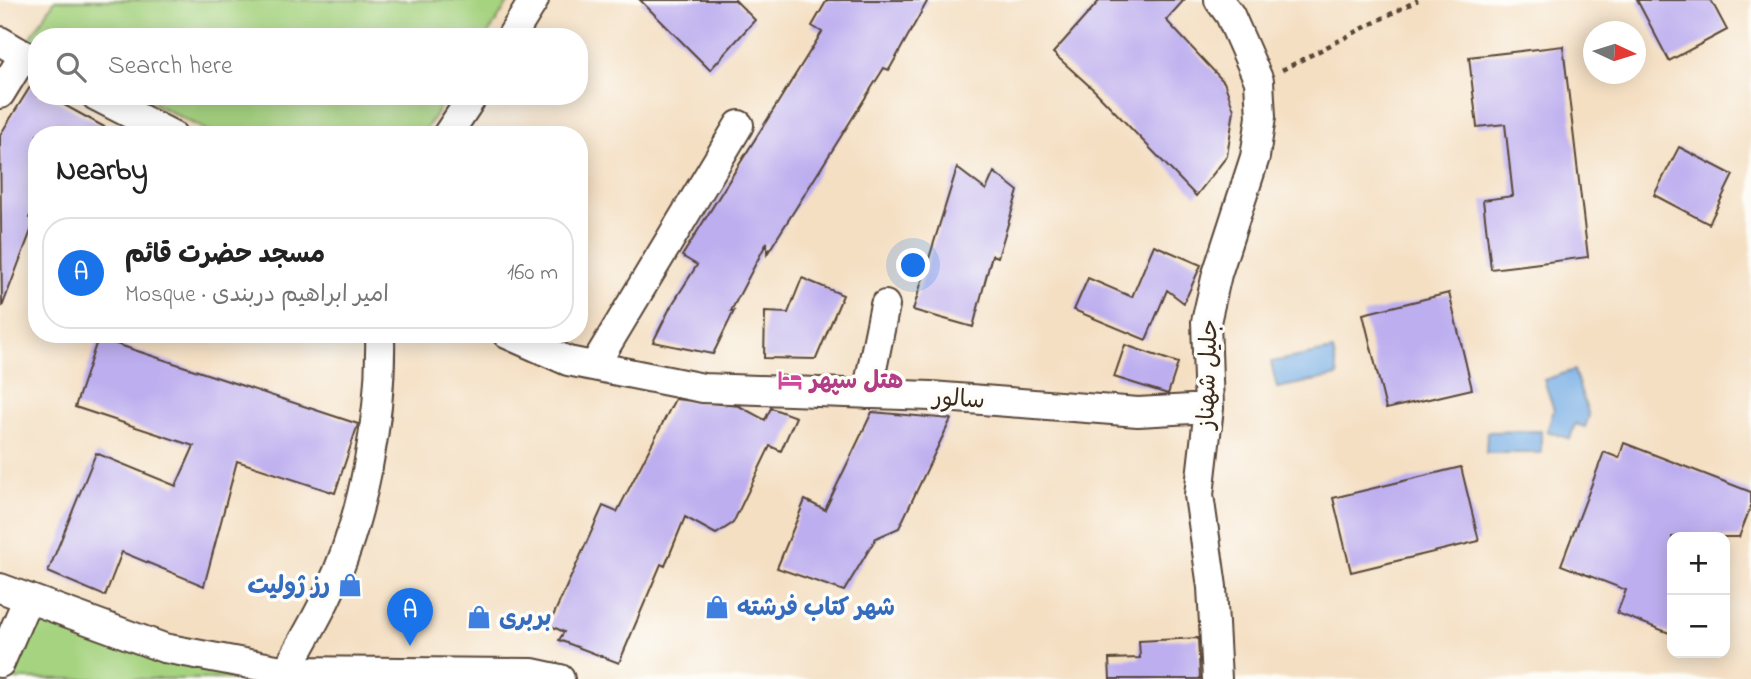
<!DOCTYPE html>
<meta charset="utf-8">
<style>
:root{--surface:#fff;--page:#f6f6f6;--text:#222;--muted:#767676;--line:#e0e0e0;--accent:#1a73e8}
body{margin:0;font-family:"Indie Flower","Playpen Sans Arabic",sans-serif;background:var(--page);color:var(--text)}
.controls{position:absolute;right:21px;bottom:21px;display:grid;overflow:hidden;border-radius:14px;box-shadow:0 4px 18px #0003}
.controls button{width:63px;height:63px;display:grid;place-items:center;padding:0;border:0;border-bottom:2px solid var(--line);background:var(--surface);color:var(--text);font:35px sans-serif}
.compass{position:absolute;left:1583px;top:21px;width:63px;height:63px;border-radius:50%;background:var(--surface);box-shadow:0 4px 18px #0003;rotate:94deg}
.you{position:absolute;left:914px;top:266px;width:24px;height:24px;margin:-18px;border:5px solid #fff;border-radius:50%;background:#1a73e8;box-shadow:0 0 0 10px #1a73e833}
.badge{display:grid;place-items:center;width:46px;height:46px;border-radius:50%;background:var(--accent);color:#fff;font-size:23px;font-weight:700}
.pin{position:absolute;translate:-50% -58px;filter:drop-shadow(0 2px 4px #0008)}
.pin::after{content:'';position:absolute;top:37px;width:24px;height:21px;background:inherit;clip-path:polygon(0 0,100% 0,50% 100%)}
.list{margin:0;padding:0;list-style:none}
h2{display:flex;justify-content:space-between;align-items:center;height:91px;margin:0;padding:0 28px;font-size:30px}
h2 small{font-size:23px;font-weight:400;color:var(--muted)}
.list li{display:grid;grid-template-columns:46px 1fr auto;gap:21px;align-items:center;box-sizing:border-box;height:112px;margin:0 14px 14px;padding:0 14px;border:2px solid var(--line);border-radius:28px}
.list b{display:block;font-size:26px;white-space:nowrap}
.list p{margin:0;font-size:23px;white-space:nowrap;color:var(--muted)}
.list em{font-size:23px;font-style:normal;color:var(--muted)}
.icon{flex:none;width:38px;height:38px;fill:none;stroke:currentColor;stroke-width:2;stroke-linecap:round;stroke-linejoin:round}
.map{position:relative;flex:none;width:1751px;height:679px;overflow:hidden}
.search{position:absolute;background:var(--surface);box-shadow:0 4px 18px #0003;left:28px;top:28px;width:560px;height:77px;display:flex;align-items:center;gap:18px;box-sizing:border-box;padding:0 24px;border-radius:28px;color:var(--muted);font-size:26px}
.panel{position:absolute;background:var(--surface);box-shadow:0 4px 18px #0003;left:28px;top:126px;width:560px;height:217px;border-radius:28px}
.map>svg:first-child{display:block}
.green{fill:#a6d380;stroke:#707e4f;stroke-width:2}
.water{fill:#76ade5;stroke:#586c82;stroke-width:2}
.building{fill:#bdaeef}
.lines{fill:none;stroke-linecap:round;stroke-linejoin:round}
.minor-casing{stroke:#574537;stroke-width:32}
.path{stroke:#574537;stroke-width:4.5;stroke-dasharray:5 5;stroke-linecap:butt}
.minor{stroke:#fff;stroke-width:28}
.labels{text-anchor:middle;stroke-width:7;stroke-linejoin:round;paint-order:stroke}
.street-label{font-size:24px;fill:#3b2a1e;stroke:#fdfcf7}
.hotel-label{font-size:24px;font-weight:bold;fill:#b23c85;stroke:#fdfcf7;text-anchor:start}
.shop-label{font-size:24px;font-weight:bold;fill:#366cbe;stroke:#fdfcf7;text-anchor:start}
</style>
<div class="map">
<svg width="1751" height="679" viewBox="0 0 1751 679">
<rect width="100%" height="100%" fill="#fdfcf7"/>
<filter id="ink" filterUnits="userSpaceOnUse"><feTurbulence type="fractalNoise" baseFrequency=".0143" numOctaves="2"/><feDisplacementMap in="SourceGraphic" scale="14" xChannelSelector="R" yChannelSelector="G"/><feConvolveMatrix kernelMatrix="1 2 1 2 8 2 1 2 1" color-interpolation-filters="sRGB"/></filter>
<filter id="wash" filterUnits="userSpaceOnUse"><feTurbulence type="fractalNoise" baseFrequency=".00686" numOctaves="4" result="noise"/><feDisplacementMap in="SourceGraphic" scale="28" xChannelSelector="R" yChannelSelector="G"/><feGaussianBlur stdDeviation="1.57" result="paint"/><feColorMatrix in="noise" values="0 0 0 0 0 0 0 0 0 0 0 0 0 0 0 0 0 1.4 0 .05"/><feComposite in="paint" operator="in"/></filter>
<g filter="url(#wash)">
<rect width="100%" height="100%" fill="#f4dfc3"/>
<path class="green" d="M55 0H510L486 37H37V43L30 39Z
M140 96H447L422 135H215Z
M39 621 234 676 233 679H13Z"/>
<path class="water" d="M1333 350 1338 376 1277 388 1271 362Z
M1574 370 1589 416 1585 427 1575 424 1570 439 1547 431 1554 410 1544 380Z
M1541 431V453H1486L1487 432Z"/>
<g id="blocks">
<path class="building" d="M640 0H735L755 20 710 70Z
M827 0H928L889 70 884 68 767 254V242L731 311H734L713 354 653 342 670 308 697 265 682 256 822 32 812 26Z
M1100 0H1184L1166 20 1224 82 1234 110 1227 156 1196 196 1095 91 1053 53Z
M1637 0H1711L1727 30 1669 61Z
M1563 46 1588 257 1491 269 1483 200 1513 196 1505 124 1477 127 1469 57Z
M30 87 37 90V96H48L119 135H37V202L29 218 35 220 2 307 0 135Z
M1679 147 1733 175 1709 224 1654 195Z
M957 168 986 190 994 172 1018 191 998 257 992 255 973 327 913 310Z
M1154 245 1201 265 1184 303 1167 290 1146 340 1074 310 1088 278 1132 297Z
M802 278 843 295 816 359 764 358 765 312 788 313Z
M1449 293 1472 389 1386 409 1363 314Z
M98 338 358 424 335 493 237 461 204 586 122 552 105 596 48 572 96 453 176 486 194 446 75 407Z
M1125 345 1178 363 1168 394 1114 377Z
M675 399 739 406 765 420 771 408 796 417 781 451 770 446 733 523 716 534 685 517 665 566 661 564 619 663 559 640 564 632 549 625 603 506 617 512Z
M872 412 951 419 899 528 876 538 844 591 777 568 805 500 825 510Z
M1624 443 1751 492V506L1739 537H1672V634L1617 613 1626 590 1561 565 1604 452 1619 458Z
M1461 467 1479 541 1351 572 1333 498Z
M1198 638 1200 679H1110L1109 659 1140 658 1139 641Z"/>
</g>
</g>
<g filter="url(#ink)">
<use href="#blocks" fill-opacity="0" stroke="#574537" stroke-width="2"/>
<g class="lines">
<g class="minor-casing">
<path id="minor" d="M511 37 534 0
M0 41 37 63
M0 94 24 55
M96 96 172 135
M447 135 473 96
M507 334 568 361 703 388 931 396 1138 412 1209 408
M594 366 739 125
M867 394 885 305
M0 588 164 648 287 671 532 673 560 679
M0 663 28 598
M283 679C297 650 315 623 328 594 363 521 382 415 380 334
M1217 679 1212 587 1199 495 1209 408 1206 322 1217 274 1255 157 1261 117 1259 81 1230 15 1219 0"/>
</g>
<path class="path" d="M1282 70 1418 0"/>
<use href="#minor" class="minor"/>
</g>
</g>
<defs>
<g id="hotel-bare" transform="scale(1.89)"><path d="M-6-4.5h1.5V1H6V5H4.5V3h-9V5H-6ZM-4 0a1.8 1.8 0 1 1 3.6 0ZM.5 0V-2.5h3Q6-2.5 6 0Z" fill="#d1479c" stroke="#fdfcf7" stroke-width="2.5" paint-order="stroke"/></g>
<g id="shop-bare" transform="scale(1.89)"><path d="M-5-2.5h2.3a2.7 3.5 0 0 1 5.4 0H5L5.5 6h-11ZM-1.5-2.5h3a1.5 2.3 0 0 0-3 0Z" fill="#3f7fe0" stroke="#fdfcf7" stroke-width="2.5" paint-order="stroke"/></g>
</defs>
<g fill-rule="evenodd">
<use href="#hotel-bare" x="790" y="380"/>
<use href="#shop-bare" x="350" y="585"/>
<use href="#shop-bare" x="717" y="607"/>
<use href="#shop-bare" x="479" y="617"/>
</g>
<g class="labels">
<g class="street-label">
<text transform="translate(1207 374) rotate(-88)" y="8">جلیل شهناز</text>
<text transform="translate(959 398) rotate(4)" y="8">سالور</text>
</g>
<g class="hotel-label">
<text x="810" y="388">هتل سپهر</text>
</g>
<g class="shop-label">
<text x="330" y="593" text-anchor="end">رز ژولیت</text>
<text x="737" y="615">شهر کتاب فرشته</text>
<text x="499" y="625">بربری</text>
</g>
</g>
</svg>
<div class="controls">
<button>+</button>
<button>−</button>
</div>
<svg class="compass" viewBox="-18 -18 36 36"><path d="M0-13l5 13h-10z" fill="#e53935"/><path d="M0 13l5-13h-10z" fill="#767676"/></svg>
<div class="you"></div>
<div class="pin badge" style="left:410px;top:646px">A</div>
<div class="search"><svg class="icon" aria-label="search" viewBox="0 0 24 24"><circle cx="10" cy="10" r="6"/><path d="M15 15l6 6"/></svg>Search here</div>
<section class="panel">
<h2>Nearby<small></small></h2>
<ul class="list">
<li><span class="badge">A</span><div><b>مسجد حضرت قائم</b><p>Mosque · امیر ابراهیم دربندی</p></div><em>160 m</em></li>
</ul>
</section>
</div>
